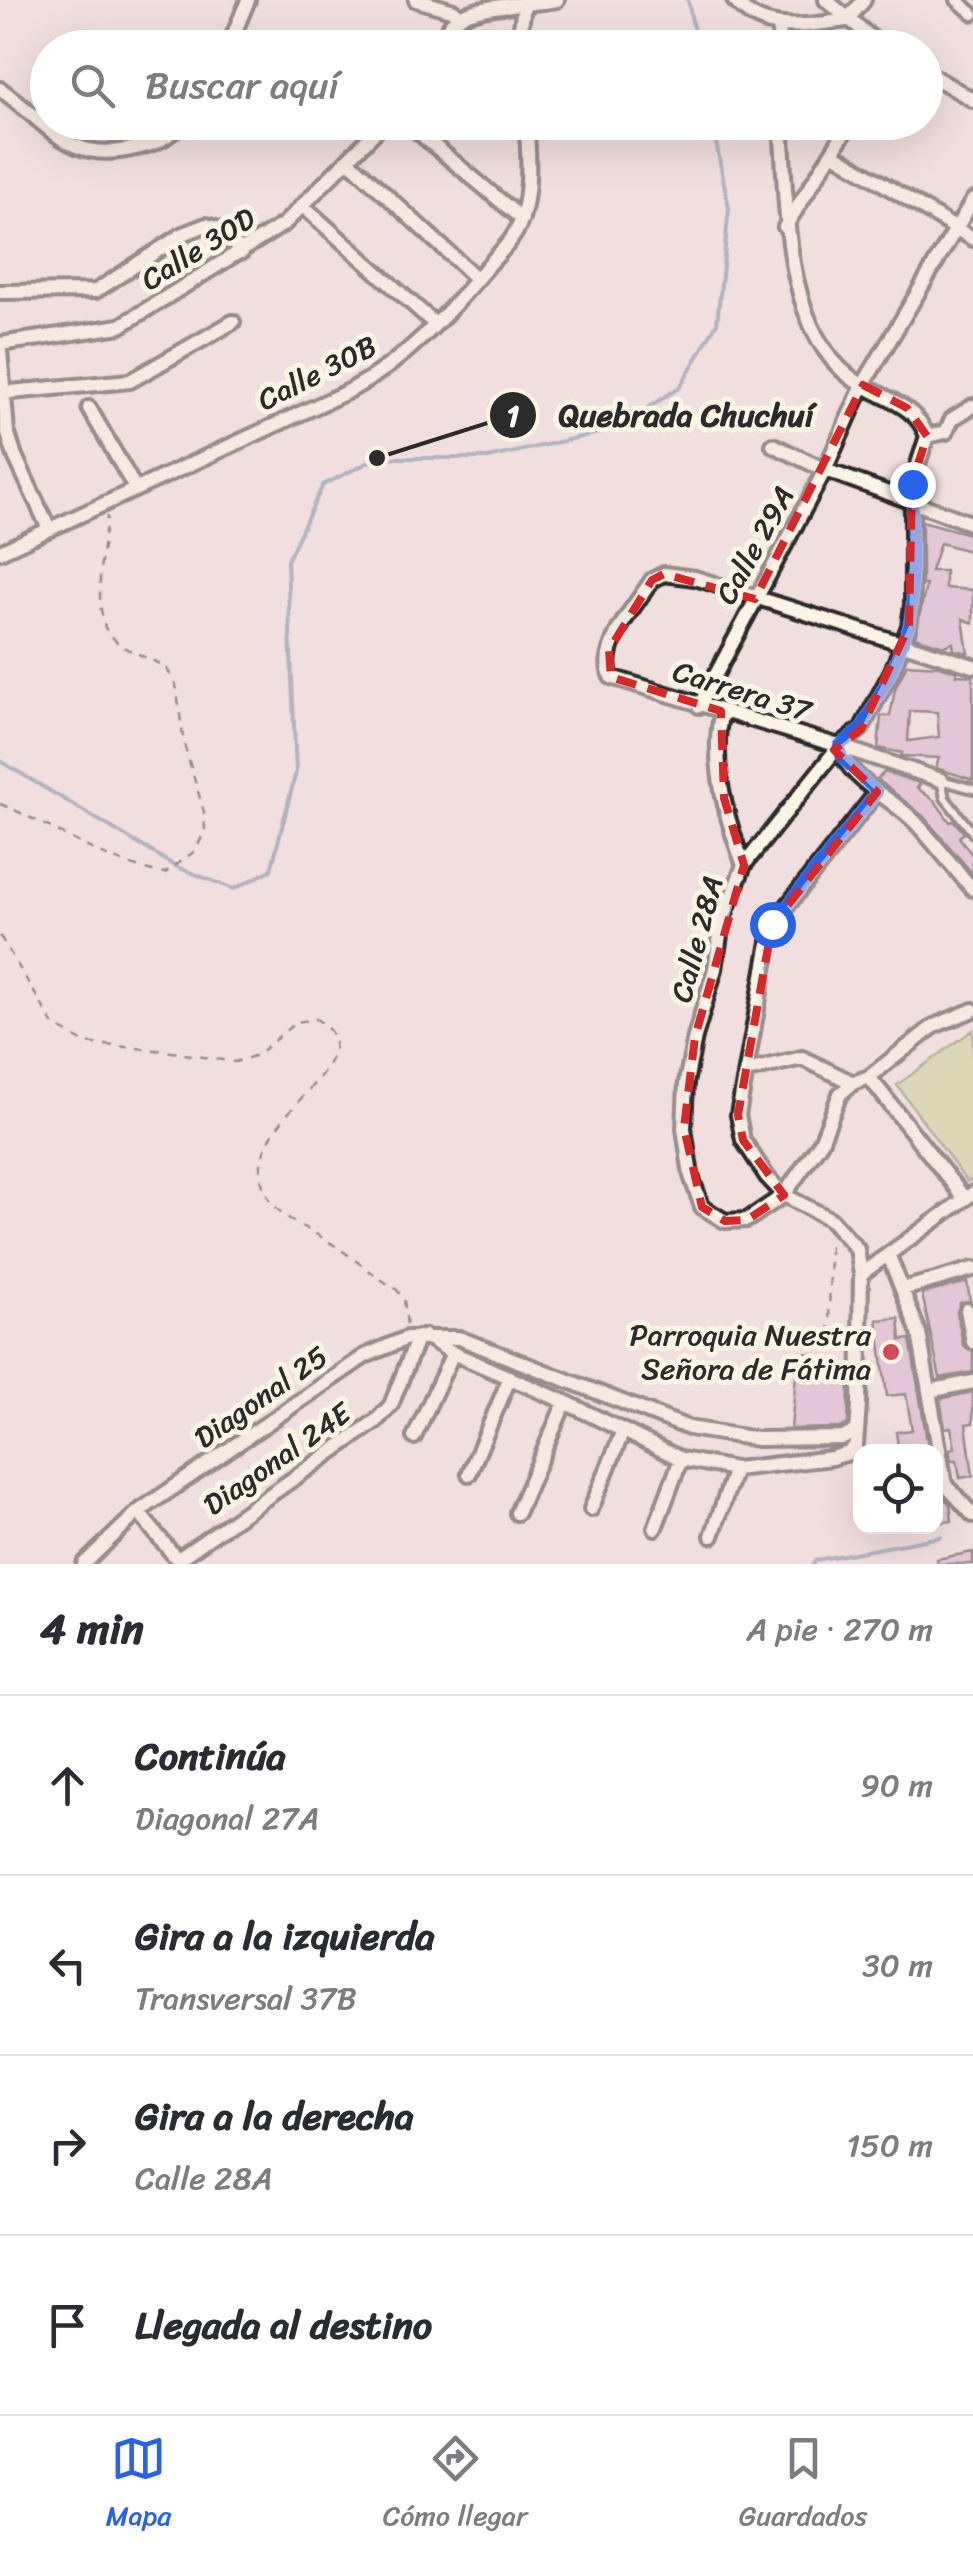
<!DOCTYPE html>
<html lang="es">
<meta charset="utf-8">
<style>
:root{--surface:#fff;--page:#f2f2f3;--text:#2b2b33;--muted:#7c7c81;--line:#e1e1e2;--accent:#2563eb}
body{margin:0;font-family:Sriracha,sans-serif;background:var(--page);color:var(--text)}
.controls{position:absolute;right:30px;bottom:30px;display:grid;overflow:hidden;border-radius:20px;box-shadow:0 10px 40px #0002}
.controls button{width:90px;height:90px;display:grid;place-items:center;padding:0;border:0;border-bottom:2px solid var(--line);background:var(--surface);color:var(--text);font:50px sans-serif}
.stop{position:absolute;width:30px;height:30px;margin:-22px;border:8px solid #2563eb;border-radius:50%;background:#fff}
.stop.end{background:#2563eb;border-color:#fff;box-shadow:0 2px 10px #0008}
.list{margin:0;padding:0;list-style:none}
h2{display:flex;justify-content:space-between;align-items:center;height:130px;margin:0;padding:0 40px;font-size:42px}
h2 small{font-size:32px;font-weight:400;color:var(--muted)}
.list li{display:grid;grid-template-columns:65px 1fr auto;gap:30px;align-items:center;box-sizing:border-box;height:180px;padding:0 40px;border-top:2px solid var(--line)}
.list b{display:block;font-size:38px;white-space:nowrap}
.list p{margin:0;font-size:32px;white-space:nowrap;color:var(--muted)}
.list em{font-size:32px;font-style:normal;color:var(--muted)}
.icon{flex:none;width:55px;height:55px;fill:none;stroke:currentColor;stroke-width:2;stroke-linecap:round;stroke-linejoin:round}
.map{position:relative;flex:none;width:973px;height:1564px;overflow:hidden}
.search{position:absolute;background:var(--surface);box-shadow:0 10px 40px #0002;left:30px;right:30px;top:30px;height:110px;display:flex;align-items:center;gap:25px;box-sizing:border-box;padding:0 35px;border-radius:55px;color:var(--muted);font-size:38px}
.sheet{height:850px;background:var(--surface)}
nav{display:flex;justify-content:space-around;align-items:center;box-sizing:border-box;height:140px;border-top:2px solid var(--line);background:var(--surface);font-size:28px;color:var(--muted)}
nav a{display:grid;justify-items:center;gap:5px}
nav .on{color:var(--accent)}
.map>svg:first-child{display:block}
.green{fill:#bdd389;stroke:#747f5a;stroke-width:2.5}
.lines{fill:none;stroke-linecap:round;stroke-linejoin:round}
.stream{stroke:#62849b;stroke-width:4}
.building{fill:#d6aacf;stroke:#2b2b2b;stroke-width:2.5;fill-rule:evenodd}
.service-casing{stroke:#2b2b2b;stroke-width:14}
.pedestrian-casing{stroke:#2b2b2b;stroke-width:18}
.minor-casing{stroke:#2b2b2b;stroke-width:20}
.path{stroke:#2b2b2b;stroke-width:2.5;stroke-dasharray:8 8;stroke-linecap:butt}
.service{stroke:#fcf5e5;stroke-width:6}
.pedestrian{stroke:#fcf5e5;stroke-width:10}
.minor{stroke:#fcf5e5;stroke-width:12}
.route{stroke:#2563eb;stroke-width:12}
.marked{fill:none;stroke:#d62828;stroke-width:8;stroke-dasharray:20 12;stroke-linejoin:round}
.poi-dot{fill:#d1495b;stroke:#fcf5e5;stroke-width:4}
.labels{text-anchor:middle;stroke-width:10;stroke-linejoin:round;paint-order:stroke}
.street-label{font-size:30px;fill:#2b2b2b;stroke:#fcf5e5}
.poi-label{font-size:30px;fill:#2b2b2b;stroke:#fcf5e5;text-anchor:end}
.leader{fill:none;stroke:#2b2b2b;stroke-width:4}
.callout-dot{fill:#2b2b2b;stroke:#fcf5e5;stroke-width:4}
.mark-label{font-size:30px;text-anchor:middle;font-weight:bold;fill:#fff}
.callout-label{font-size:32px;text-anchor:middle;font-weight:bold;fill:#2b2b2b;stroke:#fcf5e5;stroke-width:10;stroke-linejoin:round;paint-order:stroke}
</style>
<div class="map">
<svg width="973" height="1564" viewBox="0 0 973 1564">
<rect width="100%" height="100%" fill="#f1dede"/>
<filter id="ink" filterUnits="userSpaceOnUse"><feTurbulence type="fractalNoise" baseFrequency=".01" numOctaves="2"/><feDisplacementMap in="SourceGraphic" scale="20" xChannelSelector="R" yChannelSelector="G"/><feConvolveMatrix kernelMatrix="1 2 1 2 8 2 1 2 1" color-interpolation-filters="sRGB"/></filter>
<g filter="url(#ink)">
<path class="green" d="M973 1030V1178L967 1182 897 1085Z"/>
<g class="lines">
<path class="stream" d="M688 0 697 48
M0 761 177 867 234 889 271 870 296 772 287 561 323 485 377 458H488L616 429 680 387 717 323 729 208 712 122
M813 1564 816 1560 941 1537"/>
</g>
<path class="building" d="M922 521 973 535V552L940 543 931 571H945V588L973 590V623L963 619 968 653 954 650 953 643 944 646 915 637 926 585H922Z
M907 664 939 666 957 671V675L973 676V780L936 768 939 758 901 756 902 753 878 748 881 716H890L895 689ZM910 711 937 712 939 737 908 741Z
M885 772 917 782 920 785 917 788 935 801 950 822 954 821 964 833 959 837 973 856V874L923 816 877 779Z
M967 1282 970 1301 960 1303 957 1312 963 1345 973 1352V1372L940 1378 922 1294Z
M899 1318 901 1340 910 1339 929 1452H899L896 1432 912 1430 906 1394 887 1396 877 1320Z
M798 1353 815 1354 813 1377 849 1380 848 1424 840 1428 791 1429Z
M973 1392V1423L966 1424 973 1476 960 1478 957 1460H951L949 1449 955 1448 951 1427 945 1428 940 1399Z
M936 1498H944L950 1504 952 1521 936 1523Z
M973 1552V1564H938L937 1559Z"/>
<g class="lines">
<g class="service-casing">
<path id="service" d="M973 789 941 780 945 798 973 833"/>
</g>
<g class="pedestrian-casing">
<path id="pedestrian" d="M957 0 973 14"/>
</g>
<g class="minor-casing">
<path id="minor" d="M416 0 454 11 459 17
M734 0C764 36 806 25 847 20
M826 0 884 48
M847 20 864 0
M228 48 248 0
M439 48C443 38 447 27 455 20 474 4 531 5 557 0
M518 48 524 6
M778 48 780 27
M926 72 973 100
M0 89C50 124 68 165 136 148 157 143 168 138 183 122
M406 122 522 219
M781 122C787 199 782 325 850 377 877 398 914 401 927 436
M834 154 973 239
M349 161 477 279
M304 207 435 324
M785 227 851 122
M0 292 96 291 183 234 206 225 219 229 242 252
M0 344 120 326 284 224 385 122
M0 351 7 431 15 456 49 529
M0 393 130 381 233 322
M89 408 135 488
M927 436 912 483V605L909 626 892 671 861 729 839 746 744 865 722 921 715 969 695 1037 686 1083 684 1128 691 1176 702 1207 725 1221 747 1220 784 1195 821 1142 840 1094 853 1083 869 1077 965 1199
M927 436 946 432 952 419 973 406
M773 445 825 470 973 524
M0 552 349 391C405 361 447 315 487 267 499 253 514 240 520 223 531 195 529 152 526 122
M699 706 825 470 863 385 973 200
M722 711C710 761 726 819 744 865
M839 746C848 781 893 798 916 823 936 844 953 868 973 889
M941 780 839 746 611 677C598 646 635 607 652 580L664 574 695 578 973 666
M747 1071 802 1058 853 1083
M869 1077 934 1026 973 1010
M889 1256 919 1333 945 1484 973 1515
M861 1274 973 1193
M903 1289 973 1269
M967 1310 973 1342
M425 1336 453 1353 565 1402 681 1459 735 1469 832 1458 849 1453 856 1445 859 1405 861 1274 857 1249 830 1219 784 1195 767 1177 743 1140 738 1115 772 925 877 792
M929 1391 973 1382
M414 1437 453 1353
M469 1474 510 1377
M591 1509 623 1431
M138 1512 181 1564
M517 1513 565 1402
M655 1528 681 1459
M712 1536 735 1469
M177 1560 376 1421 391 1405 418 1337
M84 1564 138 1512 365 1356 407 1338H459L689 1428 757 1439 843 1438 856 1431"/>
</g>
<path class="path" d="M0 804C56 826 105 865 165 873L195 851 205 831 204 812 184 744 176 685 166 667 119 645 105 628 100 605V570L107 516
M0 936 54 1025 85 1043 166 1051 235 1062 257 1055 296 1022 316 1019C389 1063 220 1125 270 1200 284 1220 307 1228 326 1240 351 1255 371 1274 396 1289L404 1299 407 1326
M829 1350 830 1240"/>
<use href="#service" class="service"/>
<use href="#pedestrian" class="pedestrian"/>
<use href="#minor" class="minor"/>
</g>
</g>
<g class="lines" filter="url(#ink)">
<path class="route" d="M772 924 877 792 842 758 839 746 861 728 892 671 909 626 912 605V484"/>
</g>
<path d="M0 0H973V1564H0ZM863 385 907 408 927 436 912 483 909 626 861 729 834 750 877 792 772 925 738 1115 743 1140 784 1195 747 1220 725 1221 702 1207 684 1128 695 1037 744 865 724 798 721 711 611 677 609 650 652 580 664 574 755 599Z" fill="#f1dede" fill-opacity=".55" fill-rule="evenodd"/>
<path class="marked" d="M863 385 907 408 927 436 912 483 909 626 861 729 834 750 877 792 772 925 738 1115 743 1140 784 1195 747 1220 725 1221 702 1207 684 1128 695 1037 744 865 724 798 721 711 611 677 609 650 652 580 664 574 755 599Z"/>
<circle class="poi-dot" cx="891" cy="1352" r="10"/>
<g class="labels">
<g class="street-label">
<text transform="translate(198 249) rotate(-32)" y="10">Calle 30D</text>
<text transform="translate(317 373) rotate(-27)" y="10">Calle 30B</text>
<text transform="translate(755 545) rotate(-61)" y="10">Calle 29A</text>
<text transform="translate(742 691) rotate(17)" y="10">Carrera 37</text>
<text transform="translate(697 939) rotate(-75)" y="10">Calle 28A</text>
<text transform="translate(261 1397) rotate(-35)" y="10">Diagonal 25</text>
<text transform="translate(277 1459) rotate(-35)" y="10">Diagonal 24E</text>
</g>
<g class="poi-label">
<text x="871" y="1345">Parroquia Nuestra<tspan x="871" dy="34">Señora de Fátima</tspan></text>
</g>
</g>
<path class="leader" d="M377 458L513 415"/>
<g class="callout-dot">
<circle cx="377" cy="458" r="10"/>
<circle cx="513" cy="415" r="25"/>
</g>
<g class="mark-label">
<text x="513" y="426">1</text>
</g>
<g class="callout-label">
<text x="686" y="426">Quebrada Chuchuí</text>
</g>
</svg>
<div class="controls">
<button><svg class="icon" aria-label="locate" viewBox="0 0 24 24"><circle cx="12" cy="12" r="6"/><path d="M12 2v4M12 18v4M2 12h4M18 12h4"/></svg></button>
</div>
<div class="stop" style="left:772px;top:924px"></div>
<div class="stop end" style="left:912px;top:484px"></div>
<div class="search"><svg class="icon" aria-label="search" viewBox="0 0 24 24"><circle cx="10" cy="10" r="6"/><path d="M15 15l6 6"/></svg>Buscar aquí</div>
</div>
<section class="sheet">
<h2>4 min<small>A pie · 270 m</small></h2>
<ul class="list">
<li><svg class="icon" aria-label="ahead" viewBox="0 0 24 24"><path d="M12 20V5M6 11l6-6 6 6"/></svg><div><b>Continúa</b><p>Diagonal 27A</p></div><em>90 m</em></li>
<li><svg class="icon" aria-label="left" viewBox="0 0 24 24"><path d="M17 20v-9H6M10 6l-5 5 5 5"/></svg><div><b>Gira a la izquierda</b><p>Transversal 37B</p></div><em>30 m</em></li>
<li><svg class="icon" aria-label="right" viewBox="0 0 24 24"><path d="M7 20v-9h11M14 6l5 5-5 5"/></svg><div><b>Gira a la derecha</b><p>Calle 28A</p></div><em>150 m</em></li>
<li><svg class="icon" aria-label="arrive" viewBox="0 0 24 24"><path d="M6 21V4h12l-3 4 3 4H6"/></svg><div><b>Llegada al destino</b></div></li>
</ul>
</section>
<nav>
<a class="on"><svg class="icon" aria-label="map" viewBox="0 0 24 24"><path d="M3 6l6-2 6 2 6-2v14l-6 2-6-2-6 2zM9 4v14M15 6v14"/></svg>Mapa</a>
<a><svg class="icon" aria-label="directions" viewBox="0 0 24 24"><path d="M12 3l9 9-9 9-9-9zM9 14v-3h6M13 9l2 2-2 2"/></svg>Cómo llegar</a>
<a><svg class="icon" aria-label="saved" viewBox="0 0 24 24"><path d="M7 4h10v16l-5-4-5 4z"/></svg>Guardados</a>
</nav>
